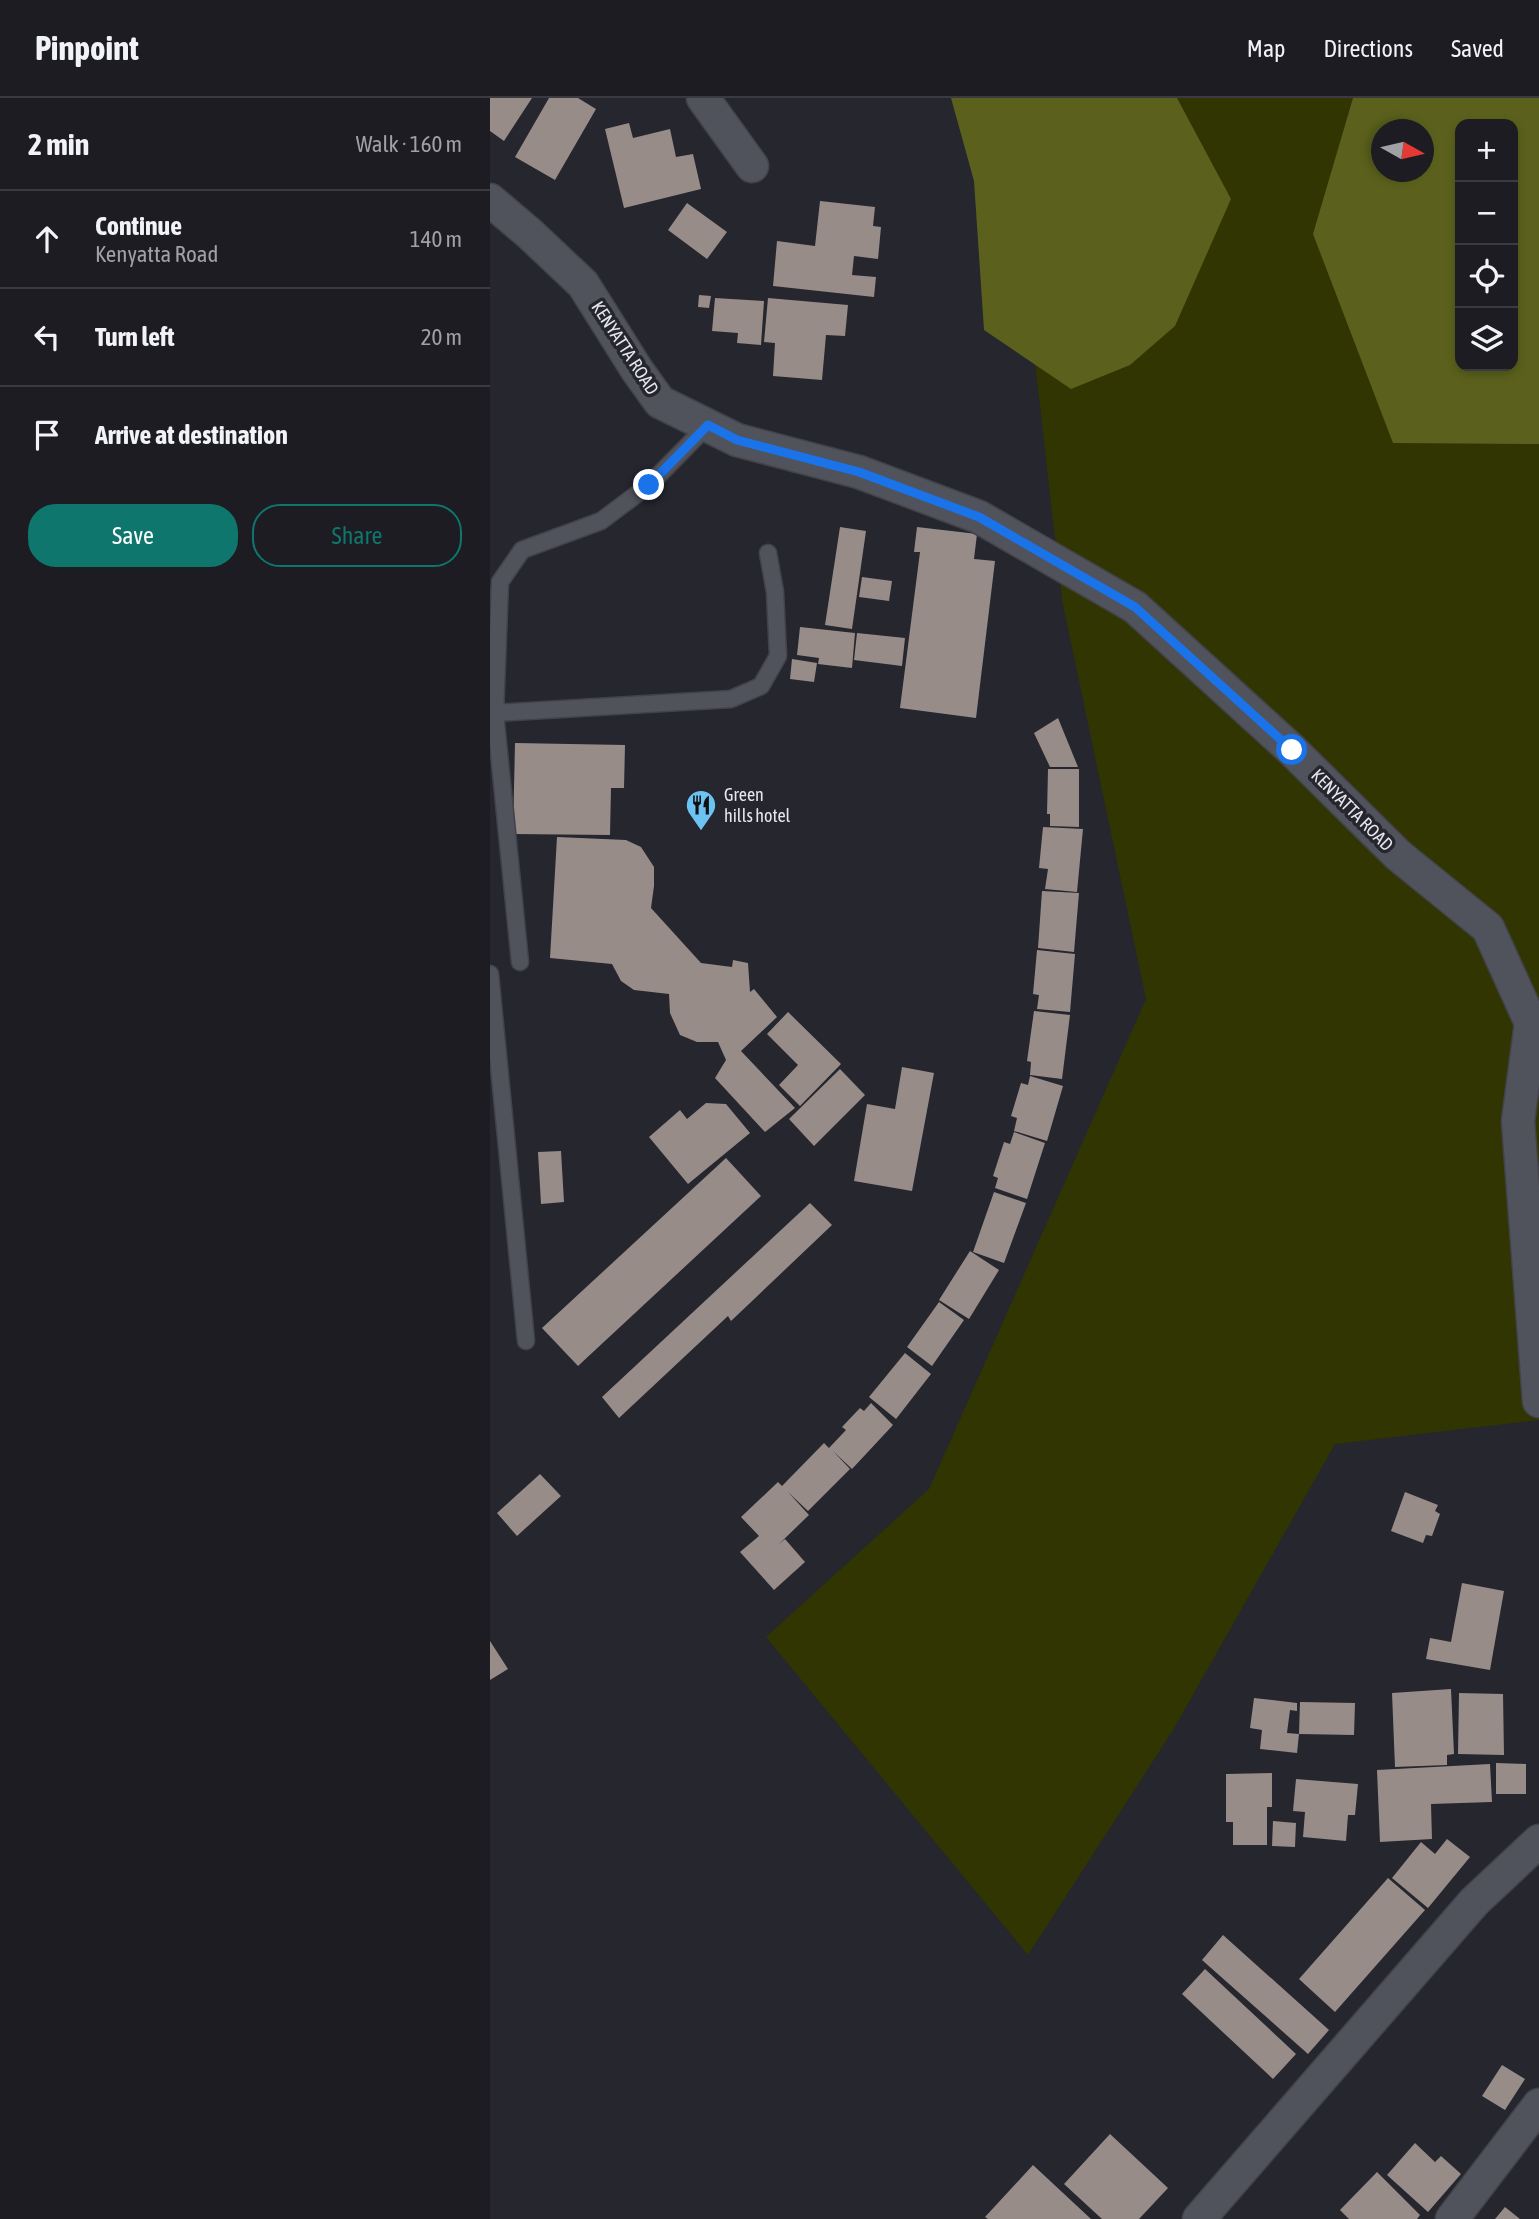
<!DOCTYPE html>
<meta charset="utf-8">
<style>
:root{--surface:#1c1c22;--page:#25252a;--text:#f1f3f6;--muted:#a0a1a5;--line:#3a3a40;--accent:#0f766e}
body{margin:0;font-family:"Asap Condensed",sans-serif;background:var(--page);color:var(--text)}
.controls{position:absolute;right:21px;top:21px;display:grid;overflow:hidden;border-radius:14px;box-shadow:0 4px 10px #0003}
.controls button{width:63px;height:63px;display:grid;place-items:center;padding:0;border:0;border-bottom:2px solid var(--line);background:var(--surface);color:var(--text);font:35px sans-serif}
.compass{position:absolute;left:881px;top:21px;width:63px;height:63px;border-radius:50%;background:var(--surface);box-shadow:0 4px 10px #0003;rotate:98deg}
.stop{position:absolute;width:21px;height:21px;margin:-16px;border:5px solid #1a73e8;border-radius:50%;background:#fff}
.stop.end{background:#1a73e8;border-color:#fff;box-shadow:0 2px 7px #0008}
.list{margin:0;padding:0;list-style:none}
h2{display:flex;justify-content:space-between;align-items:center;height:91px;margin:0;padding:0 28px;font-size:30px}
h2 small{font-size:23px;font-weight:400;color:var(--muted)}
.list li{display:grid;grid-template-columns:46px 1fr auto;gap:21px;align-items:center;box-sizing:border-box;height:98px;padding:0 28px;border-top:2px solid var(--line)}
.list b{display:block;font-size:26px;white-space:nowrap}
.list p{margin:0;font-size:23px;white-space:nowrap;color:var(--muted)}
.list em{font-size:23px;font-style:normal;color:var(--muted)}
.actions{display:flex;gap:14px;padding:21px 28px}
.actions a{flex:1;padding:16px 0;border:2px solid var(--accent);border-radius:28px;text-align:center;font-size:24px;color:var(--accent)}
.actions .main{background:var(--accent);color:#fff}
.icon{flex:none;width:38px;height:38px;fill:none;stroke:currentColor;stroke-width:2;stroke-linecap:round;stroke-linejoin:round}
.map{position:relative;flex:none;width:1049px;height:2121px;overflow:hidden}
header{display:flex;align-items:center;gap:42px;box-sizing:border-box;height:98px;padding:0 35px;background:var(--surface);border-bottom:2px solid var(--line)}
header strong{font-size:33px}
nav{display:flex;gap:38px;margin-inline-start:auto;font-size:24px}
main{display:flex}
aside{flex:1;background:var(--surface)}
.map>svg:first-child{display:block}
.green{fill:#313501;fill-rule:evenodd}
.forest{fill:#5b611c;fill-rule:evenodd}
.building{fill:#988c89}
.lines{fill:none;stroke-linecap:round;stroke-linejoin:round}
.service-casing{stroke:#42434a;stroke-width:19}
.minor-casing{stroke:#42434a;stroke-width:35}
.service{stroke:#51535c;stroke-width:16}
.minor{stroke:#51535c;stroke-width:32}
.route{stroke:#1a73e8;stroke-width:9}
.labels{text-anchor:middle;stroke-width:7;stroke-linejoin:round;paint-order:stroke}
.street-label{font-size:18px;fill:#e6e7ed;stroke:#25262e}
.poi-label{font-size:18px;fill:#e6e7ed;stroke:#25262e;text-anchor:start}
</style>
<header>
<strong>Pinpoint</strong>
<nav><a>Map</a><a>Directions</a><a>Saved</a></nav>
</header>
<main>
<aside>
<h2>2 min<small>Walk · 160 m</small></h2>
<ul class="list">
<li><svg class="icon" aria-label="ahead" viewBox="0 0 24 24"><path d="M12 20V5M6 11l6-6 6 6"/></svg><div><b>Continue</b><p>Kenyatta Road</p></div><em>140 m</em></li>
<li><svg class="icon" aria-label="left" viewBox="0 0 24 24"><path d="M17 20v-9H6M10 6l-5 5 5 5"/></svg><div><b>Turn left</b></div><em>20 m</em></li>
<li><svg class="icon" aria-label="arrive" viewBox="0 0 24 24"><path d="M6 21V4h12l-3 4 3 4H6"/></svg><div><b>Arrive at destination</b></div></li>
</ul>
<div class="actions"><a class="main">Save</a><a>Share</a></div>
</aside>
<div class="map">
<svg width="1049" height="2121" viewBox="0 0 1049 2121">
<rect width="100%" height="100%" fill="#25262e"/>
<path class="green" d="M515 0H1049V1322L845 1346 683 1632 538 1857 276 1539 439 1391 656 901 572 502ZM970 26H1023V268H970ZM892 32H934V74H892Z"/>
<path class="forest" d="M461 0H687L741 101 685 228 640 267 581 291 494 232 484 83Z
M863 0H1049V346L903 345 823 136ZM970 26H1023V268H970ZM892 32H934V74H892Z"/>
<path class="building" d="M0 0H42L14 43 0 33Z
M59 0H88L106 11 65 82 25 59Z
M139 25 143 40 180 31 186 59 203 56 211 91 134 110 115 31Z
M330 103 385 109 383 128 391 129 388 161 364 158 362 177 386 179 384 199 283 188 287 143 325 148Z
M197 105 237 134 217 161 178 132Z
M209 197 221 198 219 210 208 209Z
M225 200 274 203 271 247 247 245 248 235 222 233Z
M278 200 358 207 355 238 336 237 332 282 283 278 285 245 274 244Z
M350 429 376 433 362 531 335 527Z
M427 429 487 436 484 461 505 463 486 620 410 610 430 454H424Z
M372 479 402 483 399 503 369 499Z
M310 529 365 535 362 570 328 566 329 560 307 557Z
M367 535 415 540 412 568 364 562Z
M302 561 327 565 324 584 300 581Z
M568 620 588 669H560L544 635Z
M25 645 135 647 134 690H121L120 737 23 736Z
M558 671H589V729L560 728V716H557Z
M553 729 593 731 587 794 555 791 558 771 549 770Z
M67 739 136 742 151 749 164 769V788L161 810 211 865 242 869 243 862 258 865 260 894 264 891 287 919 251 953 305 1010 275 1034 225 980 236 962 228 944H207L190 937 180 915 179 896 144 892 131 883 122 866 60 860Z
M552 793 589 795 584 854 548 850Z
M547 852 585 856 580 914 547 911 549 897 543 896Z
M544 913 580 917 572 981 540 977 541 964 537 963Z
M298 914 351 966 310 1008 289 987 308 967 277 936Z
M412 969 444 975 422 1093 364 1083 377 1006 405 1011Z
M350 971 375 997 324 1048 299 1021Z
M540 978 573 988 557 1043 524 1033 527 1020 521 1018 531 985 538 987Z
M216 1005 236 1006 260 1035 198 1086 159 1039 190 1012 197 1021Z
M524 1034 555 1045 537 1101 505 1090 508 1080 503 1078 514 1044 520 1046Z
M71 1053 74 1104 51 1106 48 1054Z
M236 1060 271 1098 88 1268 52 1230Z
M504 1094 536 1105 514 1165 483 1154Z
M320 1105 342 1127 241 1223 238 1218 129 1320 112 1299Z
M480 1153 509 1172 479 1221 449 1202Z
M449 1204 474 1222 442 1268 417 1249Z
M415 1255 441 1276 406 1321 379 1299Z
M381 1305 403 1327 362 1371 343 1353 360 1371 318 1413 298 1394 319 1417 288 1447 295 1441 315 1464 284 1492 250 1454 269 1438 251 1419 288 1384 292 1388 334 1345 339 1350 356 1332 352 1329 370 1310 374 1313Z
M50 1376 71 1398 27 1438 7 1415Z
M915 1394 948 1407 945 1413 950 1416 942 1438 936 1437 933 1445 901 1433Z
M972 1485 1014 1493 1000 1572 936 1561 940 1540 961 1544Z
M0 1543 18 1571 0 1582Z
M961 1591 964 1656 957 1657V1667L905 1669 902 1595Z
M969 1595 1013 1596 1014 1657 968 1656Z
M764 1600 807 1605V1613L800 1612 797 1635 809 1636 807 1655 770 1651 772 1632 760 1630Z
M810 1604 865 1605 864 1637 809 1636Z
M1006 1665 1036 1666V1696H1006Z
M1000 1666 1002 1704 941 1706 942 1741 890 1744 887 1672Z
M782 1675V1709H777V1747H743V1724H736V1676Z
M806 1681 868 1686 865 1717H858L856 1743 813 1739 815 1714 803 1713Z
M783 1723 806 1725 805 1749 782 1748Z
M957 1741 980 1759 938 1810 902 1780 931 1744 945 1756Z
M898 1780 935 1812 845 1914 809 1881Z
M733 1837 839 1932 818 1956 712 1862Z
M715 1871 806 1956 783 1981 692 1896Z
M1012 1967 1035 1981 1015 2012 992 1998Z
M620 2036 678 2090 649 2121H612L574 2086Z
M925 2045 945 2064 951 2058 971 2076 938 2114 897 2077Z
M543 2067 601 2121H498L495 2119Z
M887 2074 930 2117 927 2121H859L850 2112Z
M1015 2109 1030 2121H1005Z"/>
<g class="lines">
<g class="service-casing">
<path id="service" d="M5 615 241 601 271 588 288 558 285 494 278 455
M30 864 5 615 10 484 32 452 111 423 159 387 218 327
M0 876 36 1243"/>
</g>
<g class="minor-casing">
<path id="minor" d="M213 0 262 68
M0 102 40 136 93 186 147 272 170 304 247 342 369 374 489 419 645 509 802 652 908 757 998 830 1041 925 1028 1023 1049 1303
M709 2121 984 1804 1049 1743
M962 2121 1049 2007"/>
</g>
<use href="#service" class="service"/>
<use href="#minor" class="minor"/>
</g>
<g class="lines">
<path class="route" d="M159 387 218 327 247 342 369 374 489 419 645 509 802 652"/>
</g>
<defs>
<g id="restaurant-pin" transform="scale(1.575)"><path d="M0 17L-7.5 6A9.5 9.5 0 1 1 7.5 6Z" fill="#6bc3f2" stroke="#25262e"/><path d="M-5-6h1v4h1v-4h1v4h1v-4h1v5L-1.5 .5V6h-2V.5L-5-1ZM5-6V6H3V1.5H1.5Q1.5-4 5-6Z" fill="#111"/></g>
</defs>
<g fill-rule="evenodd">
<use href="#restaurant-pin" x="211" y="707"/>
</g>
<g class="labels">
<g class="street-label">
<text transform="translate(135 250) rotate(57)" y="6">KENYATTA ROAD</text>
<text transform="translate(862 712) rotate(45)" y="6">KENYATTA ROAD</text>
</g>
<g class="poi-label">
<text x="234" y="703">Green<tspan x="234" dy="21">hills hotel</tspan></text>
</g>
</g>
</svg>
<div class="controls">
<button>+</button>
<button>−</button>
<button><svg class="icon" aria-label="locate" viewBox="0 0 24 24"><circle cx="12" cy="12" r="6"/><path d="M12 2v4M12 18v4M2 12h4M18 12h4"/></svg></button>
<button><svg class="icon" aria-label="layers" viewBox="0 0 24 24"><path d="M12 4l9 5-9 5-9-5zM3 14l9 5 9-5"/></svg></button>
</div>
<svg class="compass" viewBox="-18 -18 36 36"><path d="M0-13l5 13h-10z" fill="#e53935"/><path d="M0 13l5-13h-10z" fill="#a0a1a5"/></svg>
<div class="stop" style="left:802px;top:652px"></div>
<div class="stop end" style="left:159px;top:387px"></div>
</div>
</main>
